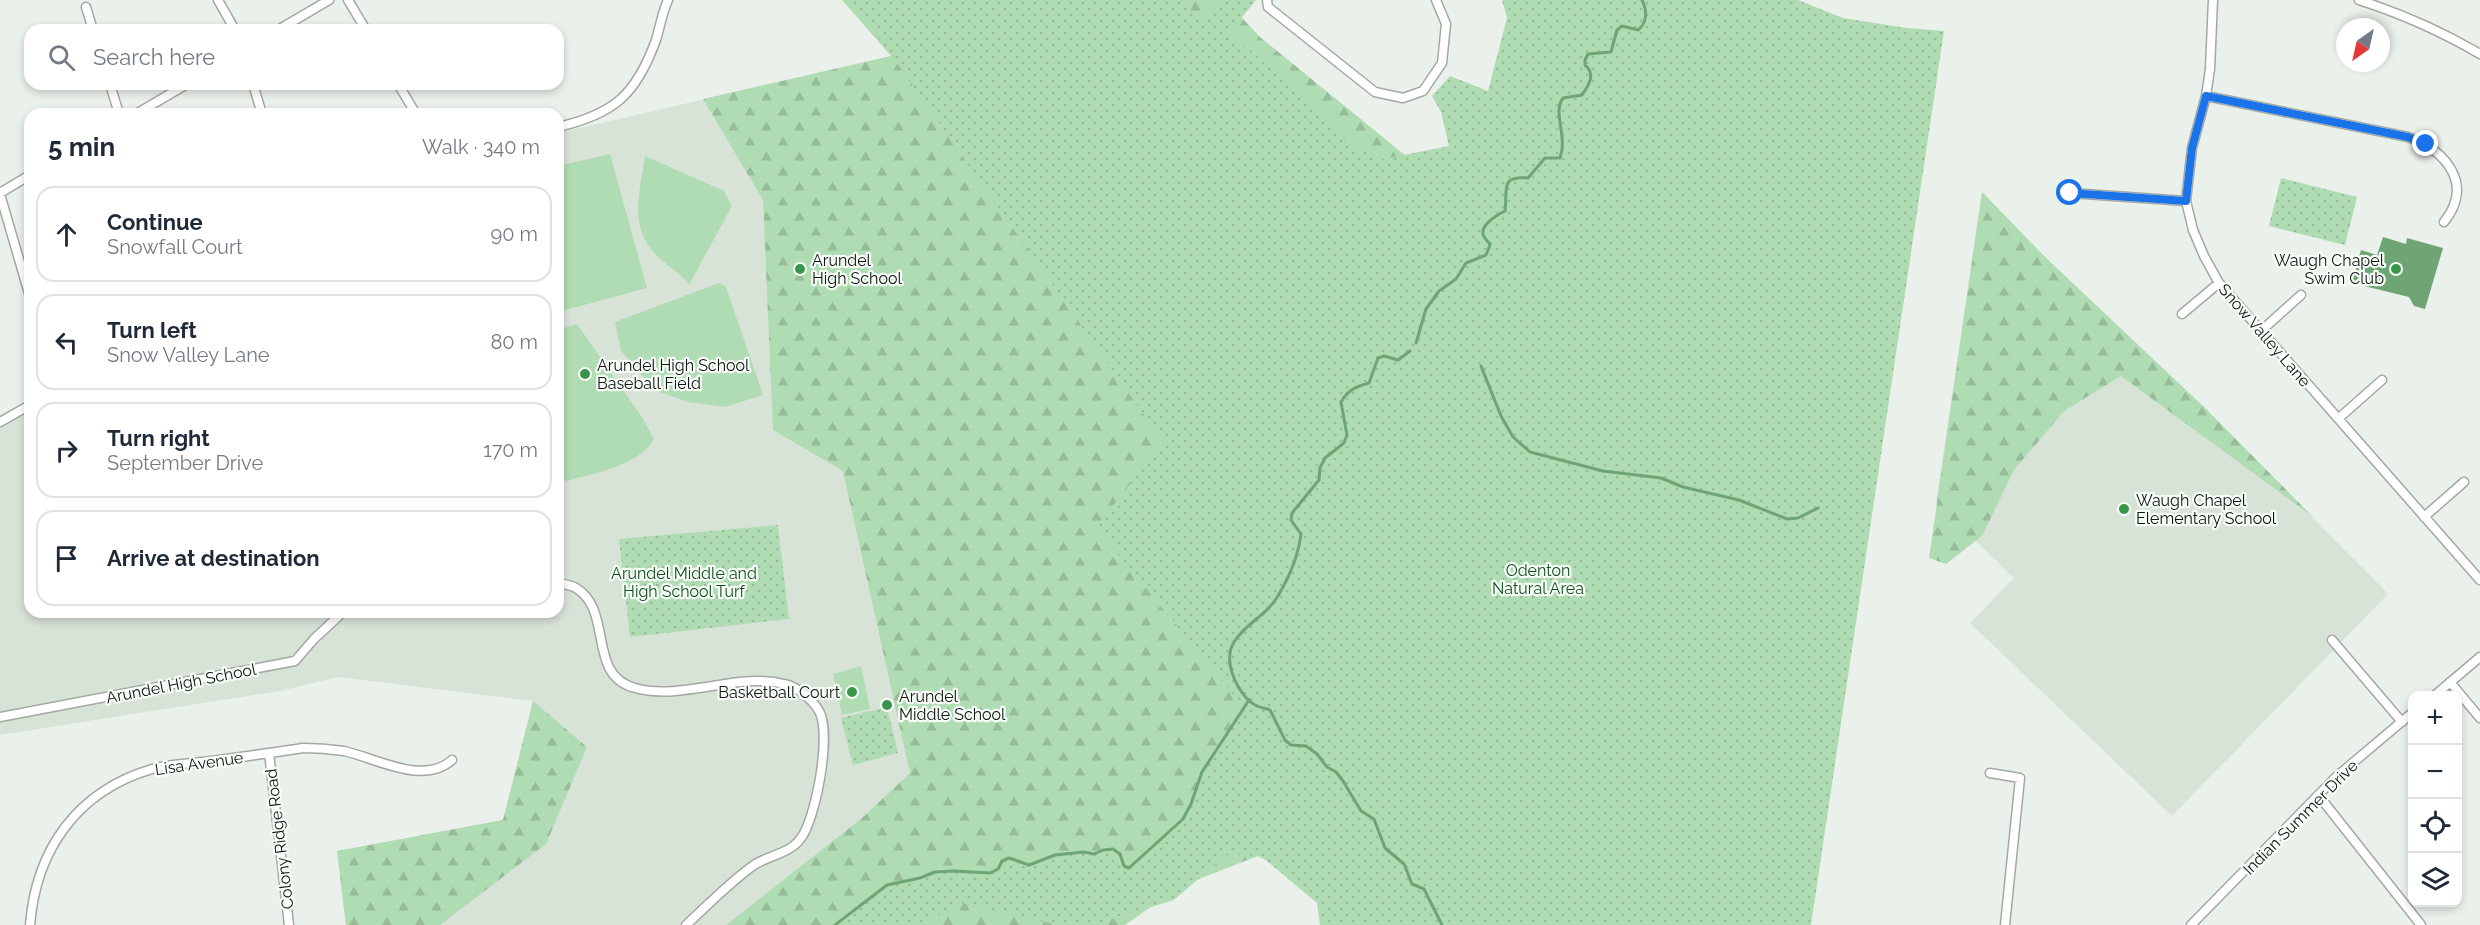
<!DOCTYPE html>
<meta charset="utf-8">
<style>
:root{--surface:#fff;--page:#f6f6f7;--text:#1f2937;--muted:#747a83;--line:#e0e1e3}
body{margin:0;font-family:Raleway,sans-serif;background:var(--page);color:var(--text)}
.controls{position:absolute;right:18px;bottom:18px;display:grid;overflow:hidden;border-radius:12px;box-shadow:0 3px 9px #0003}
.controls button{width:54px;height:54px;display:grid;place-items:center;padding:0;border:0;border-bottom:2px solid var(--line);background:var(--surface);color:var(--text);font:30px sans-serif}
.compass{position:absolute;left:2336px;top:18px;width:54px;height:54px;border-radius:50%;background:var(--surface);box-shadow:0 3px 9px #0003;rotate:214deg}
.stop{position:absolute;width:18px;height:18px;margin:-14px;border:4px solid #1a73e8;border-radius:50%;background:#fff}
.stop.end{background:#1a73e8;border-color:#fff;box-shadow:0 2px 6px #0008}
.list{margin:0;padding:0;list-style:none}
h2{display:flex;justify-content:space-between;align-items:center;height:78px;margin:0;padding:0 24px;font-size:26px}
h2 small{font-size:20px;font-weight:400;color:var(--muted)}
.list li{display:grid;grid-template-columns:39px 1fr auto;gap:18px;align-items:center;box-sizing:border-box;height:96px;margin:0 12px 12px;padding:0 12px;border:2px solid var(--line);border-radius:18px}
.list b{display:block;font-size:22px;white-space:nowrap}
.list p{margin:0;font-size:20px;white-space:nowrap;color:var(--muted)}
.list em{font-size:20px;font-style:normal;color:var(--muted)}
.icon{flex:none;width:33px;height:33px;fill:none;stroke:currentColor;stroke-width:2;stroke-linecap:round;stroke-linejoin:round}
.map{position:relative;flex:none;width:2480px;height:925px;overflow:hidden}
.search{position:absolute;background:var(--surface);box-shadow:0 3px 9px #0003;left:24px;top:24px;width:540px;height:66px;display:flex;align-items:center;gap:15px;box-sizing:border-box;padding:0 21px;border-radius:18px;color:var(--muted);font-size:22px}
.panel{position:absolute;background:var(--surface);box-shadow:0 3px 9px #0003;left:24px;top:108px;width:540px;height:510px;border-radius:18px}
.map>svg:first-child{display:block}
.built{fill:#d8e3d8}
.grass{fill:#b0dcb3}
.forest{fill:url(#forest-firs)}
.park{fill:url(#park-dots)}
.water{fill:#6fa575}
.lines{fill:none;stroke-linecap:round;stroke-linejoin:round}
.stream{stroke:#6fa575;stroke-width:3}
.minor-casing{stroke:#a3a8a3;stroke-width:11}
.minor{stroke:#fff;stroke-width:8}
.route{stroke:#1a73e8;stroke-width:8}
.poi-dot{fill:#379649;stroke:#f7fdf7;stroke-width:2}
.labels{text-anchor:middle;stroke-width:4.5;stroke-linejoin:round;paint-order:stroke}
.poi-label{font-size:16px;fill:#111312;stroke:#f7fdf7;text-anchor:start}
.street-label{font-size:16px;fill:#111312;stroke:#f7fdf7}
.park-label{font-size:16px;fill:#134e20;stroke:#f7fdf7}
</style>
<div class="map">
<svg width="2480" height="925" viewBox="0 0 2480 925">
<defs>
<pattern id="forest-firs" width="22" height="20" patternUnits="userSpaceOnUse" patternTransform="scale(1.5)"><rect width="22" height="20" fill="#b0dcb3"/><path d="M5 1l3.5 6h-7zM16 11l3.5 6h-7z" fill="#96bc99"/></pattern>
<pattern id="park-dots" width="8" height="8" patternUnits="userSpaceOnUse" patternTransform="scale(1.5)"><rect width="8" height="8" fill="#b0dcb3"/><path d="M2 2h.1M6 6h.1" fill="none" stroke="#96bc99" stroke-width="1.8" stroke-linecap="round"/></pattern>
</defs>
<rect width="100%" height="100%" fill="#eaf0ea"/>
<path class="built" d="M892 56 1163 442 835 925H346L337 851 503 820 533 701 338 677 280 691 0 735V422L30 404V612H558V133Z
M1982 192 2045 257 2205 408 2388 594 2172 816 1970 623 2014 578 1936 502Z"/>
<path class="grass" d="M610 154 647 288 558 312V166Z
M645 156 724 191 732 206 689 285C682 275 668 266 658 257 627 225 640 195 645 156Z
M719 283 726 287 763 395 725 407 688 402 660 392 642 375 621 351 615 322Z
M577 324 642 417 654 439C640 467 586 475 558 483V330Z
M861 666 870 709 842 715 833 674Z"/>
<path class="forest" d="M842 0H1225L1261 38 1422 169 1331 917 1287 871 1258 856 1181 886 1125 925H726L861 819 910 773 843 471 773 430 763 200 703 99 891 56Z
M1982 192 2045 257 2205 408 2312 516 2121 376 2064 411 2014 470 1982 536 1946 564 1929 558Z
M533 701 587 747 546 844 440 925H346L337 851 503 820Z"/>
<path class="park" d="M850 0H1179L1203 22 1223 0H1256L1230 32 1345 134 1343 137 1353 146 1383 159 1449 146 1441 112 1432 96 1450 76 1488 91 1507 18 1502 0H1798L1843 18 1906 28 1944 31 1811 925H1320L1317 903 1261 856 1226 855 1174 900 1093 925H1060L961 903 920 925H835L887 885 920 878 935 872 954 871 990 873 998 869 1002 861 1009 858 1029 865 1055 855 1084 852 1094 854 1103 850 1113 849 1120 854 1124 866 1129 868 1183 819 1191 804 1202 772 1245 709 1096 527 1163 442 892 56Z
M2281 178 2357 197 2345 245 2269 226Z
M778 525 789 619 630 637 619 539Z
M887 707 898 753 853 765 841 718Z"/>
<path class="water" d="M2383 237 2406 244 2407 238 2443 248 2425 309 2414 306 2409 297 2352 283 2361 250 2377 255Z"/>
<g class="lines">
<path class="stream" d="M1416 343 1426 309 1439 291 1456 279 1466 263 1486 255 1490 245C1489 242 1486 240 1484 237 1478 226 1497 215 1505 211 1508 191 1499 175 1528 178L1545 158H1560C1568 136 1552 112 1563 98L1582 95C1589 85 1596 74 1585 65V60L1588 54 1611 52 1617 30 1622 26 1638 30C1648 22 1647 10 1642 0
M1410 351 1398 360 1384 356 1378 358 1369 383C1355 387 1348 390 1341 402L1347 435 1344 443 1325 458 1320 468 1319 480 1292 513 1291 520 1301 534C1298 557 1288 580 1276 599 1265 616 1244 625 1234 642 1222 661 1238 697 1257 706 1261 708 1266 708 1270 710L1285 740 1291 745 1306 746 1317 754 1327 767 1336 772 1343 781 1361 811 1374 819 1385 848 1404 864 1412 884 1424 889 1442 925
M1481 366 1501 416 1513 437 1530 452 1603 471 1661 478 1683 487 1739 500 1787 519 1798 518 1818 508
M835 925 887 885 920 878 935 872 954 871 990 873 998 869 1002 861 1009 858 1029 865 1055 855 1084 852 1094 854 1103 850 1113 849 1120 854 1124 866 1129 868 1183 819 1191 804 1202 772 1249 700"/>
<g class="minor-casing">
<path id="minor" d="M218 0 235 30
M348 0 366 30
M1267 0 1268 7 1375 92 1403 98 1423 91 1442 63 1446 24 1436 0
M2213 0 2210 69 2206 96 2192 148 2186 201 2193 230 2204 256 2219 283 2480 580
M2359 0C2402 14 2441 31 2480 54
M86 7 93 30
M278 30 329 0
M110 84 119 114
M253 84 262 114
M398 84 416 114
M2206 96 2408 137C2447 151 2474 185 2444 222
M136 114 187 84
M558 127C614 114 636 95 656 40 660 27 662 13 668 0
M0 193 30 175
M2070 193 2186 201
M0 194 30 297
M2182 314 2219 283
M2262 330 2301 295
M2339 418 2382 380
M0 422 30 405
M2424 517 2464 482
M558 583C563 584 571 585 576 588 614 611 586 675 635 688 682 701 739 672 784 684 798 687 812 699 819 711 832 733 816 818 801 838 790 854 769 855 754 865 730 882 708 905 686 925
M2332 640 2402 722
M2450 682 2480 718
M2434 696 2480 657
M0 717 295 661 314 639 343 612
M269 753 289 925
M1990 773 2020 778 2005 925
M2319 796 2421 925
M30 925C36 850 77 791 152 769 167 764 186 764 202 762 236 758 269 753 303 748 317 748 330 749 344 751 376 758 423 786 452 760
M2191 925 2336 777 2412 713"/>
</g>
<use href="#minor" class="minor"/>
</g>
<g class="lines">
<path class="route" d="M2070 193 2186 201 2192 148 2206 96 2408 137 2426 144"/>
</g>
<g class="poi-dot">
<circle cx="800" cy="269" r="6"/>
<circle cx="2396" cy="269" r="6"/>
<circle cx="585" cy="374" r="6"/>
<circle cx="2124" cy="509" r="6"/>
<circle cx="852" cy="692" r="6"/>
<circle cx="887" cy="705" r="6"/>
</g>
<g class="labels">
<g class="poi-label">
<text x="812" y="266">Arundel<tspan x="812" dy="18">High School</tspan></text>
<text x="2384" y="266" text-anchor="end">Waugh Chapel<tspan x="2384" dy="18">Swim Club</tspan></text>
<text x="597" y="371">Arundel High School<tspan x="597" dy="18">Baseball Field</tspan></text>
<text x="2136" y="506">Waugh Chapel<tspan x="2136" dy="18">Elementary School</tspan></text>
<text x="840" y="698" text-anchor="end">Basketball Court</text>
<text x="899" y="702">Arundel<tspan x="899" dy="18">Middle School</tspan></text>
</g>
<g class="street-label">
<text transform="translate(2265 335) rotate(49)" y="6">Snow Valley Lane</text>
<text transform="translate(181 683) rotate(-11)" y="6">Arundel High School</text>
<text transform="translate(199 763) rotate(-8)" y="6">Lisa Avenue</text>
<text transform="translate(2300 817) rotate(-45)" y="6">Indian Summer Drive</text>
<text transform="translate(279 839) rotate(-97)" y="6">Colony Ridge Road</text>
</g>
<g class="park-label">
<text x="1538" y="576">Odenton<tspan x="1538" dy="18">Natural Area</tspan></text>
<text x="684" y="579">Arundel Middle and<tspan x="684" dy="18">High School Turf</tspan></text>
</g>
</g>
</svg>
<div class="controls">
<button>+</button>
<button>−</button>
<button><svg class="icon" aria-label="locate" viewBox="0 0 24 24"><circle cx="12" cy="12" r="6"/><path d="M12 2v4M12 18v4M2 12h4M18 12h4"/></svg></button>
<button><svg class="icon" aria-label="layers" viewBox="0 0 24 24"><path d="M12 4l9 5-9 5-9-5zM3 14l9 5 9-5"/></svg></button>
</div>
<svg class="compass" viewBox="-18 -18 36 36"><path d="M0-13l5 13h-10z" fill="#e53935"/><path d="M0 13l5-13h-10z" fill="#747a83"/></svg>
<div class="stop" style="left:2070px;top:193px"></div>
<div class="stop end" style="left:2426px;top:144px"></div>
<div class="search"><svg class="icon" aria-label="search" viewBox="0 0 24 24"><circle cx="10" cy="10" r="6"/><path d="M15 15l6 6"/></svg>Search here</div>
<section class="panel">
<h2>5 min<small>Walk · 340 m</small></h2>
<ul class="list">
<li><svg class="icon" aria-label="ahead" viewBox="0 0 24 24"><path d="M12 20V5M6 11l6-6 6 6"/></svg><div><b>Continue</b><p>Snowfall Court</p></div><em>90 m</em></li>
<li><svg class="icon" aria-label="left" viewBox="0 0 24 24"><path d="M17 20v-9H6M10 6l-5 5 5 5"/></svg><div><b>Turn left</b><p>Snow Valley Lane</p></div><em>80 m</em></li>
<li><svg class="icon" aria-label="right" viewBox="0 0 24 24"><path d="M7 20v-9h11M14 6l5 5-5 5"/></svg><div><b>Turn right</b><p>September Drive</p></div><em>170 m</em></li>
<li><svg class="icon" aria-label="arrive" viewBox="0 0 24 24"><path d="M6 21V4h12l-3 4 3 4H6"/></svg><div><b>Arrive at destination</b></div></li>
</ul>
</section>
</div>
